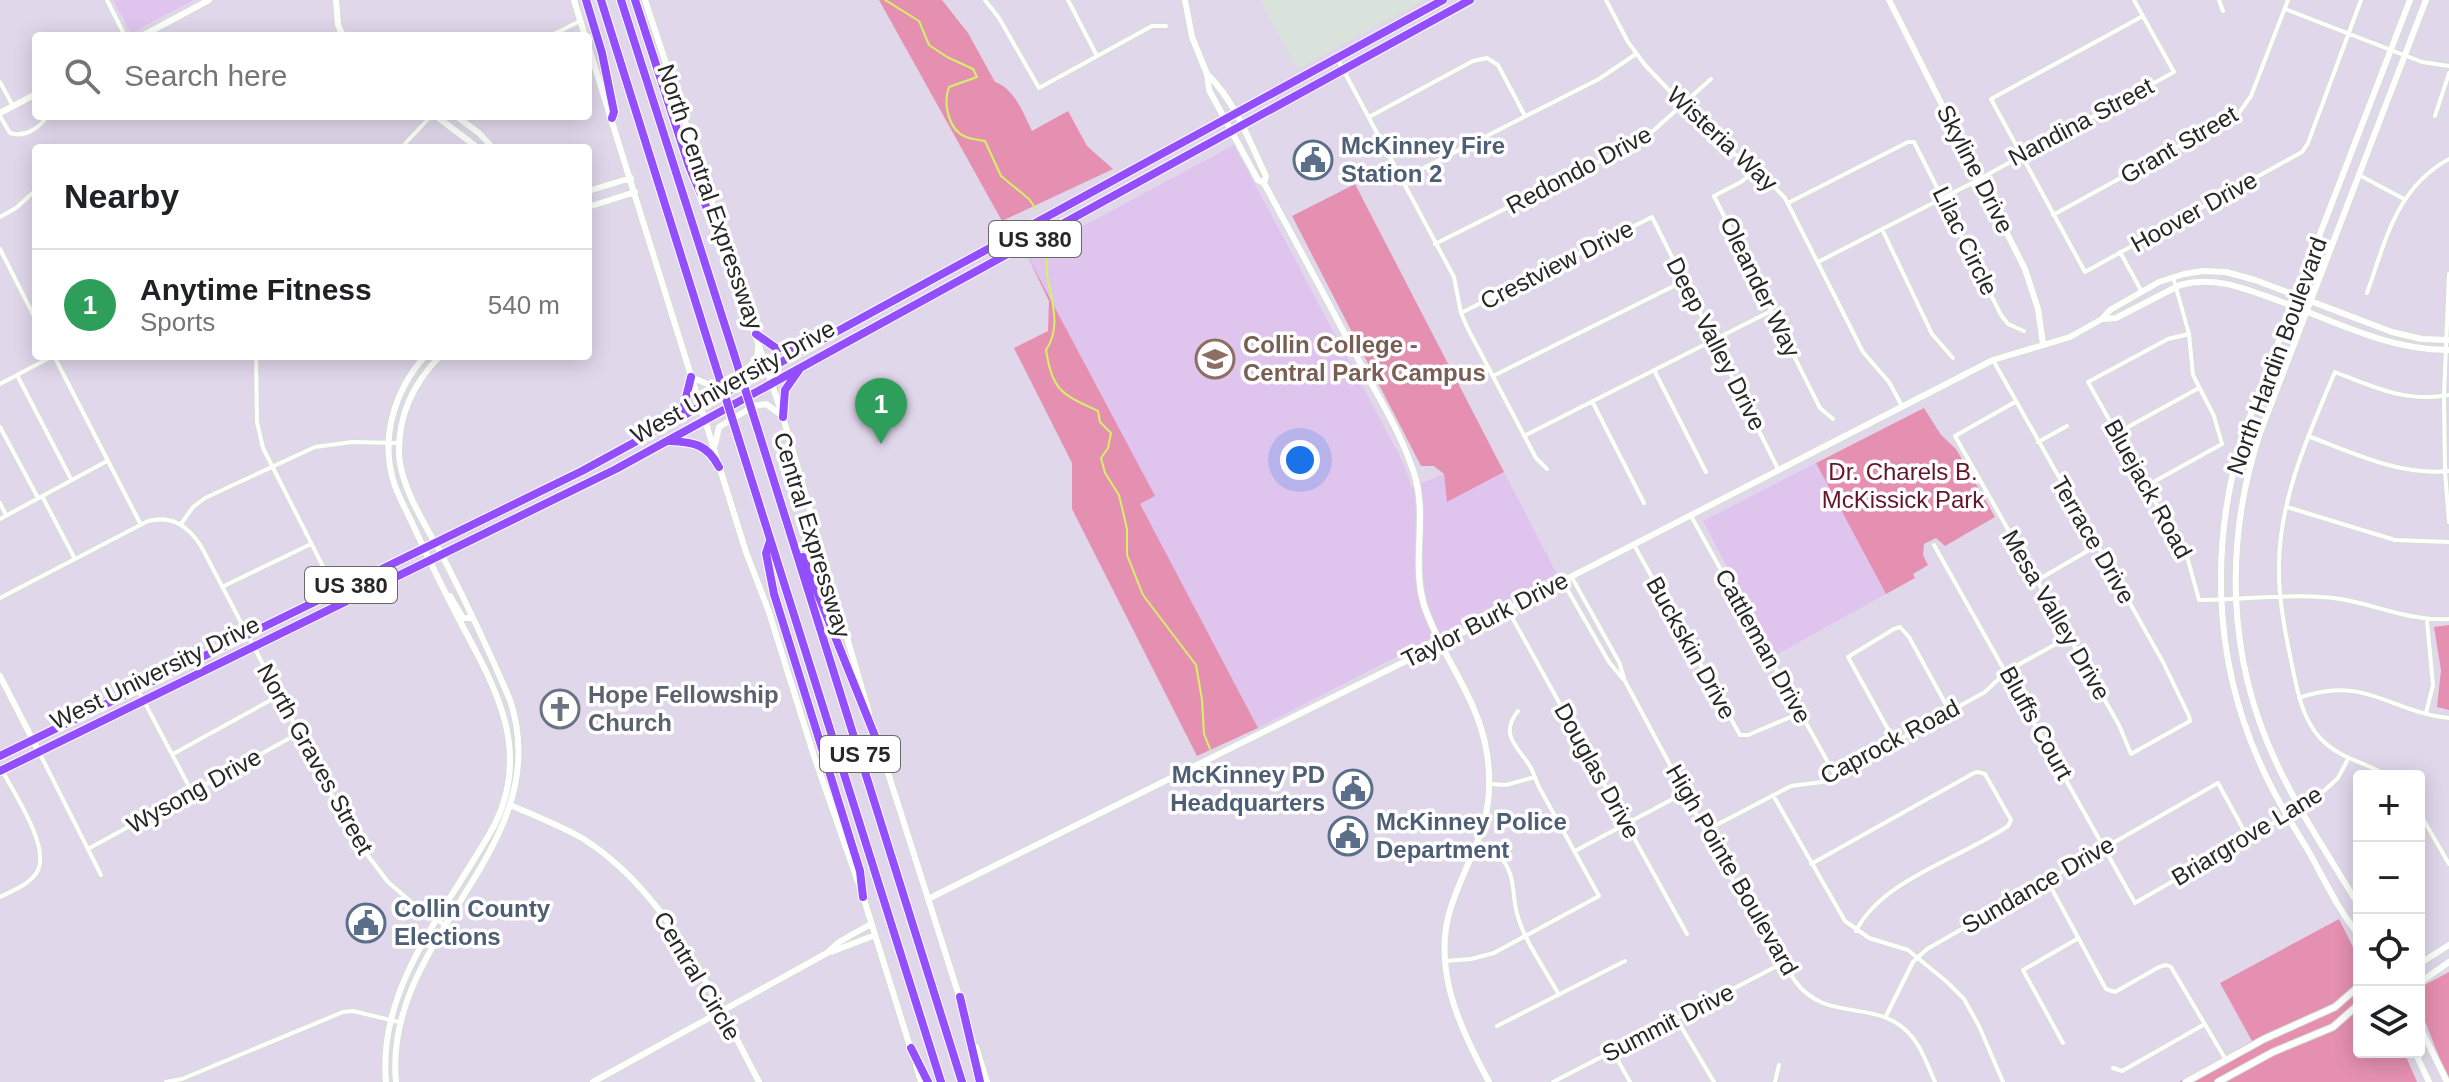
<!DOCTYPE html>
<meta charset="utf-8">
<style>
:root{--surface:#fff;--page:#f2f2f2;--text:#202124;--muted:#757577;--line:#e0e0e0;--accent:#3d8529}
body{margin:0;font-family:Arial,sans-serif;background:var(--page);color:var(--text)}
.controls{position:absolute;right:24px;bottom:24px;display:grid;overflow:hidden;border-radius:8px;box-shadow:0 4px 20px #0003}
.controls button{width:72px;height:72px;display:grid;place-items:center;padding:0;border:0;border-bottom:2px solid var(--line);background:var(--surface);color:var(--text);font:40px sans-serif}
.you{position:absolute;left:1300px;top:460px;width:28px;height:28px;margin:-20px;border:6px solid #fff;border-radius:50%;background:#1a73e8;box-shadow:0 0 0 12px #1a73e833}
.badge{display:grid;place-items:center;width:52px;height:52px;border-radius:50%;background:var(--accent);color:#fff;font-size:26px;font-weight:700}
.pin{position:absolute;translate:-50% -66px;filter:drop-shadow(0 2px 4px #0008)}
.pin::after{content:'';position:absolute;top:42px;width:28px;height:24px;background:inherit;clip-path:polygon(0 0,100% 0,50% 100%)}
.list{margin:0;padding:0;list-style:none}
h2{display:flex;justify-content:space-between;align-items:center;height:104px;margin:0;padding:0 32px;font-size:34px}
h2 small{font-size:26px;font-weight:400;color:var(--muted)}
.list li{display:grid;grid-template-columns:52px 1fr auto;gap:24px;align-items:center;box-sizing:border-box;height:112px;padding:0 32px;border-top:2px solid var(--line)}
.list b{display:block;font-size:30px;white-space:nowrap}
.list p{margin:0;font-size:26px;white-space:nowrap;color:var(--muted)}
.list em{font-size:26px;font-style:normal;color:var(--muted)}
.icon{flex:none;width:44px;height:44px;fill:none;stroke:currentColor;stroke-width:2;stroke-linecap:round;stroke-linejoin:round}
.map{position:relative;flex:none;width:2449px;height:1082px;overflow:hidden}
.search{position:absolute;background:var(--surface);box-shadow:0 4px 20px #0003;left:32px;top:32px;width:560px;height:88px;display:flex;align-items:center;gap:20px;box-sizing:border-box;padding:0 28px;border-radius:8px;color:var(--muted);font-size:30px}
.panel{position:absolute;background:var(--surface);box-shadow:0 4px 20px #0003;left:32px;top:144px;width:560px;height:216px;border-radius:8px}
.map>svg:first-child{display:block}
.industrial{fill:#d9e2db}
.education{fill:#dfc5ee}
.green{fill:#e590b1}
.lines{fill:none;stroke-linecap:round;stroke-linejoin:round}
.stream{stroke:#d4f364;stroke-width:2}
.street-casing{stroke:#d2e1cd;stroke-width:6}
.secondary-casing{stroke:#d2e1cd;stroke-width:8}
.highway-casing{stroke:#fff;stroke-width:10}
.street{stroke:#fff;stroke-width:4}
.secondary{stroke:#fff;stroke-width:6}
.highway{stroke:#924eff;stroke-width:8}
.highway-bridge-casing{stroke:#fff;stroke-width:10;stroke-linecap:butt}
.highway-bridge{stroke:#924eff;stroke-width:8}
.labels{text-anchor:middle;stroke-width:7;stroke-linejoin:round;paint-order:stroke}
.shield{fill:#fff;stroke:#686868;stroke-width:2}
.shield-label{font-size:22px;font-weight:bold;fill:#272727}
.street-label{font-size:24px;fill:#272727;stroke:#fff}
.service-label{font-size:24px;font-weight:bold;fill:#4e5e75;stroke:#fff;text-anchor:start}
.education-label{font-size:24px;font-weight:bold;fill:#785e54;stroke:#fff;text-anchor:start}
.park-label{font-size:24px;fill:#65162a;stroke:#fff}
.worship-label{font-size:24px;font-weight:bold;fill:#5b616d;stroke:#fff;text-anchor:start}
</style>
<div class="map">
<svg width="2449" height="1082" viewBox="0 0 2449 1082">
<rect width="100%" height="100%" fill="#e1d7eb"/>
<path class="industrial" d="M1260 0H1424L1297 69Z"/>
<path class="education" d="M113 0H194L131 33Z
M1234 145 1403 462 1412 487 1444 474 1447 501 1504 472 1557 574 1258 728 1139 504 1154 495 1027 256Z
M1816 463 1886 594 1774 656 1703 521Z"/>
<path class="green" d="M879 0H942L968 33 995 82C1015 89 1023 113 1032 131L1068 111 1087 146 1113 169 1002 221Z
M1355 184 1504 472 1447 502 1444 474 1434 466H1421L1292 216Z
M1027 255 1155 496 1140 504 1258 728 1197 756 1072 509V463L1014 348 1048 331 1049 301Z
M1924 408 1941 435 1956 449 1995 517 1945 546 1936 538 1924 544 1923 555 1928 565 1913 574 1915 578 1886 594 1816 463Z
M2449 625V710L2437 707 2441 670 2434 627Z
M2339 919 2359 959V1052H2404L2417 1082H2179L2252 1041 2220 983Z
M2449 972V1082L2419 1006V988Z"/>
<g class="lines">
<path class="stream" d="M885 0 919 21 929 45 947 57 973 69 977 77 949 87C943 103 948 130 966 137 971 139 979 140 985 141L1001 176 1029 199 1036 209
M1047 242C1048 253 1046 264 1047 274 1051 299 1062 327 1046 350 1052 391 1062 394 1098 411L1100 422 1111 433 1108 448 1101 458 1105 473 1119 495 1127 529V555L1143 595 1196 665 1202 700 1204 734 1210 749"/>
<g class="street-casing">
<path id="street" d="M107 0 125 36
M985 0 999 18 1039 88 1152 26H1166
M1068 0 1097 56
M1606 0 1628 42 1645 65 1722 146 1757 169 1785 198 1863 352 1889 382 1902 406
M2219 0 2223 11
M2285 9 2422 62 2449 66
M2143 16 1991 99 2085 272 2302 152 2308 143 2361 0
M550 36 580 21
M1338 60 1454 277 1461 313 1467 327 1536 458 1547 469
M0 82 13 106
M0 116 10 133C24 138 40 128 47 116
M2435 116 2449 73
M1369 117 1473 61 1487 58 1498 65 1525 116
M401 148 431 116
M1757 169 1741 182 1714 196 1820 408 1833 419
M2359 175 2404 199
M1402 179 1599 79 1636 54
M1788 203 1908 142H1914L2001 315 2008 324 2024 331
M2053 215 2239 113 2251 96 2288 0
M0 217 16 208 36 190
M1882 229 1932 334 1953 358
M1435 244 1644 139 1711 79
M0 249 36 320
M2120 252 2142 292
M1818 262 1976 181 2174 72 2134 0
M2449 274 2444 396 2445 472 2449 522
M2367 293C2386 240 2396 188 2449 159
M1461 313 1652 217 1779 471
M2189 334 2168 339 2088 382 2188 560 2199 600C2240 600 2281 594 2322 597 2366 599 2404 622 2449 619
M54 356 141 525
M256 356 257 422 263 448 341 602
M1993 360 2163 662 2189 716 2190 721 2131 754 2119 725 1955 436 2015 402
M1654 370 1706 472
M17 375 71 479
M1493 376 1684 281
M0 384 53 356
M1592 401 1644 503
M0 427 38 498
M2117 433 2199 388
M1524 436 1771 311
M2308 436C2354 453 2399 476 2449 471
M2038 442 2067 426
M2148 485 2222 444 2214 416 2193 375 2189 334 2173 277
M42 496 75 559
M0 503 6 515
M2287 507 2395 540 2449 542
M1691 516 1835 775
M0 519 107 461
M181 524 193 507 205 498 315 447 352 442 399 443
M1634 545 1740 735H1748L1800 713
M1934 545 2135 903 2315 799 2338 778 2348 759
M1571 576 1619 662 1625 681 1723 864 1795 981C1828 1026 1879 995 1913 1038 1923 1050 1928 1067 1935 1082
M2036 581 2096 546
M1563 582 1609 662 1623 679
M222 587 311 544
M0 598 148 521C172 515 188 526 201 546L353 836 388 882 416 906 446 926
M1508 610 1687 934
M138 690 192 792
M2299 698C2364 674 2390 712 2449 718
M2426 713 2433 685 2427 621
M1895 742 1848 657 1894 629 1900 627 1909 637 1950 712
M39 752 101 875
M173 754 280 695
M2388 776C2364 761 2341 760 2320 738 2302 718 2297 690 2292 665 2285 632 2278 597 2279 563 2280 497 2310 431 2335 372 2373 387 2407 403 2449 395
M1491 784 1506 785 1535 777
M1773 795 1845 921 1869 938 1908 950 1947 982 1964 999 1979 1026 2003 1082
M2419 812 2449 864
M1705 831 1791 786 1822 782 1835 775 1985 692 2007 671 2067 638
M88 849 299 733
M1575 851 1686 792
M1501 858C1517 876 1511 896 1518 917 1526 944 1546 970 1559 995
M1811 864 1974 773 1978 772 1985 774 2011 820 2008 826C1962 858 1882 879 1856 931
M2047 880 2106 989 2115 992 2159 967 2166 965 2171 967 2226 1060
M0 897C12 891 29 885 37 872 51 848 15 795 3 772
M1445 961 1471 959 1494 953 1599 896 1539 787C1536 781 1534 774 1531 768 1519 747 1498 736 1518 711
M1886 1016 1913 962 1927 949 2218 783 2248 838
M1676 1018 1714 1082
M1497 1026 1625 961
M2063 1043 2023 970 2077 939
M1612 1050 1630 1082
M2113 1068 2122 1071 2205 1024
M166 1082 182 1079 343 1012 353 1011 399 1022
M1553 1082 1783 963
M1775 1082 1779 1065"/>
</g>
<g class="secondary-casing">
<path id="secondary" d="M336 0 338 25 343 36
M574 0 585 36
M645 0 724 239
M1185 0 1192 37 1207 74 1209 90 1258 180 1264 183C1296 242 1327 300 1358 359 1378 396 1401 433 1414 473 1428 516 1411 561 1424 605 1441 657 1479 698 1487 754 1497 820 1472 847 1452 904 1430 966 1460 1029 1489 1082
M1889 0 2025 269 2038 309 2043 344
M142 36 209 0
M588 45 746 552 769 612 814 756 858 882
M1208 75C1235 101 1250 143 1266 176L1264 183
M0 113 36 94
M436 116 478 148
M456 116 479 133 493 148
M588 191 631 178
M588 207 635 192
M734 272 783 417 869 713
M2102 319 2116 318 2180 285C2217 275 2248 290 2282 302 2336 322 2391 351 2449 350
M691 377 710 385 715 384C732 376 760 369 758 347
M715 445 719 427 754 406 766 404 780 414
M450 596 463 618H473
M0 676 39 752
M882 754 960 999
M510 805C534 815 559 825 582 838 667 891 714 996 759 1082
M862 893 911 1050
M928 899 1442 643 1993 360 2070 337 2102 319 2110 310 2159 282 2184 274 2203 271 2226 272 2255 280 2392 332 2422 339 2449 340
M2359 906C2331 859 2299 812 2276 762 2227 658 2224 542 2260 433L2426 0
M2359 935C2337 909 2323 876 2306 847 2289 819 2272 791 2259 761 2212 655 2210 538 2245 429L2410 0
M831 952 875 935
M2419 964 2449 945
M2419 983 2449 962
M2419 1025 2447 1082
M976 1047 987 1082
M2415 1052 2429 1082
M916 1065 921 1082
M386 1082C377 984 451 905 495 824 530 752 498 692 464 629 446 595 429 560 413 525 407 512 400 499 395 486 379 440 394 391 425 356
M396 1082C382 936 559 848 510 700 490 653 468 606 445 561 429 531 401 489 399 455 398 415 413 384 440 356
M593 1082 827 953 839 942 871 924
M2186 1082 2264 1039 2335 1007 2359 986
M2218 1082 2273 1052 2333 1027 2359 1004"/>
</g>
<g class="highway-casing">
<path id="highway" d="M586 0 602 53 614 112 612 118
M601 0 715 364
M621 0 734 354
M635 0 689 166 735 275
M756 334 776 348 801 349
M783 417 785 390 799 370
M674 420 684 406 691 377
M757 427 962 1082
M738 437 941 1082
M669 441C694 442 707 444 719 467
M770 541 766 553 774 594 860 871 863 897
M803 557 883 756
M0 756 582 471 1443 0
M0 771 616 469 1470 0
M960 997 980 1082
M911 1048 928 1082"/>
</g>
<use href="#street" class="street"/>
<use href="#secondary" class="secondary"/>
<use href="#highway" class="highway"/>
<g class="highway-bridge-casing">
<path id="highway-bridge" d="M734 354 757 427
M715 364 738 437"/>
</g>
<use href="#highway-bridge" class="highway-bridge"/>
</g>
<defs>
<g id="civic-ring" transform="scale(2)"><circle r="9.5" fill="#fff" stroke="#5c6f8a" stroke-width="1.5"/><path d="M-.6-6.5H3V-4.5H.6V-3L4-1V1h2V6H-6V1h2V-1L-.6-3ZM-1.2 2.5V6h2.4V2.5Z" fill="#5c6f8a"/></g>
<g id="university-ring" transform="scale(2)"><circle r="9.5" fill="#fff" stroke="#8d6e63" stroke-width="1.5"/><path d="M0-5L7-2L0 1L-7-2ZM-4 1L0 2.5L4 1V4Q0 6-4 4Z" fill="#8d6e63"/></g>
<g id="church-ring" transform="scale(2)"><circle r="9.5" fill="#fff" stroke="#6b7280" stroke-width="1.5"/><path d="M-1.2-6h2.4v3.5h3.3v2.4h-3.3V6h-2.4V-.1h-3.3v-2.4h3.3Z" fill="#6b7280"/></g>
</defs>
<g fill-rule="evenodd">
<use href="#civic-ring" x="1313" y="160"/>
<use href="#university-ring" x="1215" y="359"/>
<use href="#church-ring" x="560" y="709"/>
<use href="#civic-ring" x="1353" y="789"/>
<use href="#civic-ring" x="1348" y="836"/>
<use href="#civic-ring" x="366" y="923"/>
</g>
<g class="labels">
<g class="shield">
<rect x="989" y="221" width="92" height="36" rx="6"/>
<rect x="305" y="567" width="92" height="36" rx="6"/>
<rect x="820" y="736" width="80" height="36" rx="6"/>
</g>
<g class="shield-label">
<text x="1035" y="247">US 380</text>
<text x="351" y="593">US 380</text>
<text x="860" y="762">US 75</text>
</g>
<g class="street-label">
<text transform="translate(2081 122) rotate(-28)" y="8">Nandina Street</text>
<text transform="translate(1722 139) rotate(43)" y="8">Wisteria Way</text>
<text transform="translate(2179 145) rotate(-30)" y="8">Grant Street</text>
<text transform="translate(1975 169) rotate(63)" y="8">Skyline Drive</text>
<text transform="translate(1579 170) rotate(-28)" y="8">Redondo Drive</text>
<text transform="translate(710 197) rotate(71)" y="8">North Central Expressway</text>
<text transform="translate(2194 212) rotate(-29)" y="8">Hoover Drive</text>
<text transform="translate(1965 241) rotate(64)" y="8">Lilac Circle</text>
<text transform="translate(1557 265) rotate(-27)" y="8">Crestview Drive</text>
<text transform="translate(1760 287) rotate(64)" y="8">Oleander Way</text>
<text transform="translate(1716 344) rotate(63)" y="8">Deep Valley Drive</text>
<text transform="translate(2277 356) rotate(-70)" y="8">North Hardin Boulevard</text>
<text transform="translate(733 382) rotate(-29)" y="8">West University Drive</text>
<text transform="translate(2148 489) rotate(61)" y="8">Bluejack Road</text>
<text transform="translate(812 535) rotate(73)" y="8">Central Expressway</text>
<text transform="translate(2093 540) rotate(60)" y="8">Terrace Drive</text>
<text transform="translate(2056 615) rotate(60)" y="8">Mesa Valley Drive</text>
<text transform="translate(1485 620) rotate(-27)" y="8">Taylor Burk Drive</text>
<text transform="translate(1763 646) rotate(61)" y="8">Cattleman Drive</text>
<text transform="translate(1691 648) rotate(61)" y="8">Buckskin Drive</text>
<text transform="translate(155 673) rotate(-26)" y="8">West University Drive</text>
<text transform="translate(2036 723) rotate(61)" y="8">Bluffs Court</text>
<text transform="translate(1890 742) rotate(-28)" y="8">Caprock Road</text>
<text transform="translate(315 759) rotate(61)" y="8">North Graves Street</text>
<text transform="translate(1597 771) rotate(61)" y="8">Douglas Drive</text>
<text transform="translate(194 791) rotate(-29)" y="8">Wysong Drive</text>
<text transform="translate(2247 836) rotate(-31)" y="8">Briargrove Lane</text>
<text transform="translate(1732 870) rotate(60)" y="8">High Pointe Boulevard</text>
<text transform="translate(2038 885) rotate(-30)" y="8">Sundance Drive</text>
<text transform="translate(697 976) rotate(59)" y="8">Central Circle</text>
<text transform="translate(1668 1023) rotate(-27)" y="8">Summit Drive</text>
</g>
<g class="service-label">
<text x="1341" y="154">McKinney Fire<tspan x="1341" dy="28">Station 2</tspan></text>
<text x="1325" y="783" text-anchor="end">McKinney PD<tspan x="1325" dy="28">Headquarters</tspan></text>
<text x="1376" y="830">McKinney Police<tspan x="1376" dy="28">Department</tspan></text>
<text x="394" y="917">Collin County<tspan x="394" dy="28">Elections</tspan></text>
</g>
<g class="education-label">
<text x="1243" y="353">Collin College -<tspan x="1243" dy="28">Central Park Campus</tspan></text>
</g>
<g class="park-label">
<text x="1903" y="480">Dr. Charels B.<tspan x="1903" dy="28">McKissick Park</tspan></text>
</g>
<g class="worship-label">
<text x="588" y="703">Hope Fellowship<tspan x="588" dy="28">Church</tspan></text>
</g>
</g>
</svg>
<div class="controls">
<button>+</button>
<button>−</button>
<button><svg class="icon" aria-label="locate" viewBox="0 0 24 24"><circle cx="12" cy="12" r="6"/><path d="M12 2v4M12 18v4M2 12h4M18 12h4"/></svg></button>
<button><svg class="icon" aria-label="layers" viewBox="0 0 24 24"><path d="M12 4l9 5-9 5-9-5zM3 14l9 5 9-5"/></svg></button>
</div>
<div class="you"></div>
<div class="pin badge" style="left:881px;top:444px;background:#2e9e5b">1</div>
<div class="search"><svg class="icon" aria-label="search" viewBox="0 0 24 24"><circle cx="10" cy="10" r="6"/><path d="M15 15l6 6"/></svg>Search here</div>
<section class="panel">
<h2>Nearby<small></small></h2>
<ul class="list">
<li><span class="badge" style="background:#2e9e5b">1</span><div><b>Anytime Fitness</b><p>Sports</p></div><em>540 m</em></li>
</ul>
</section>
</div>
